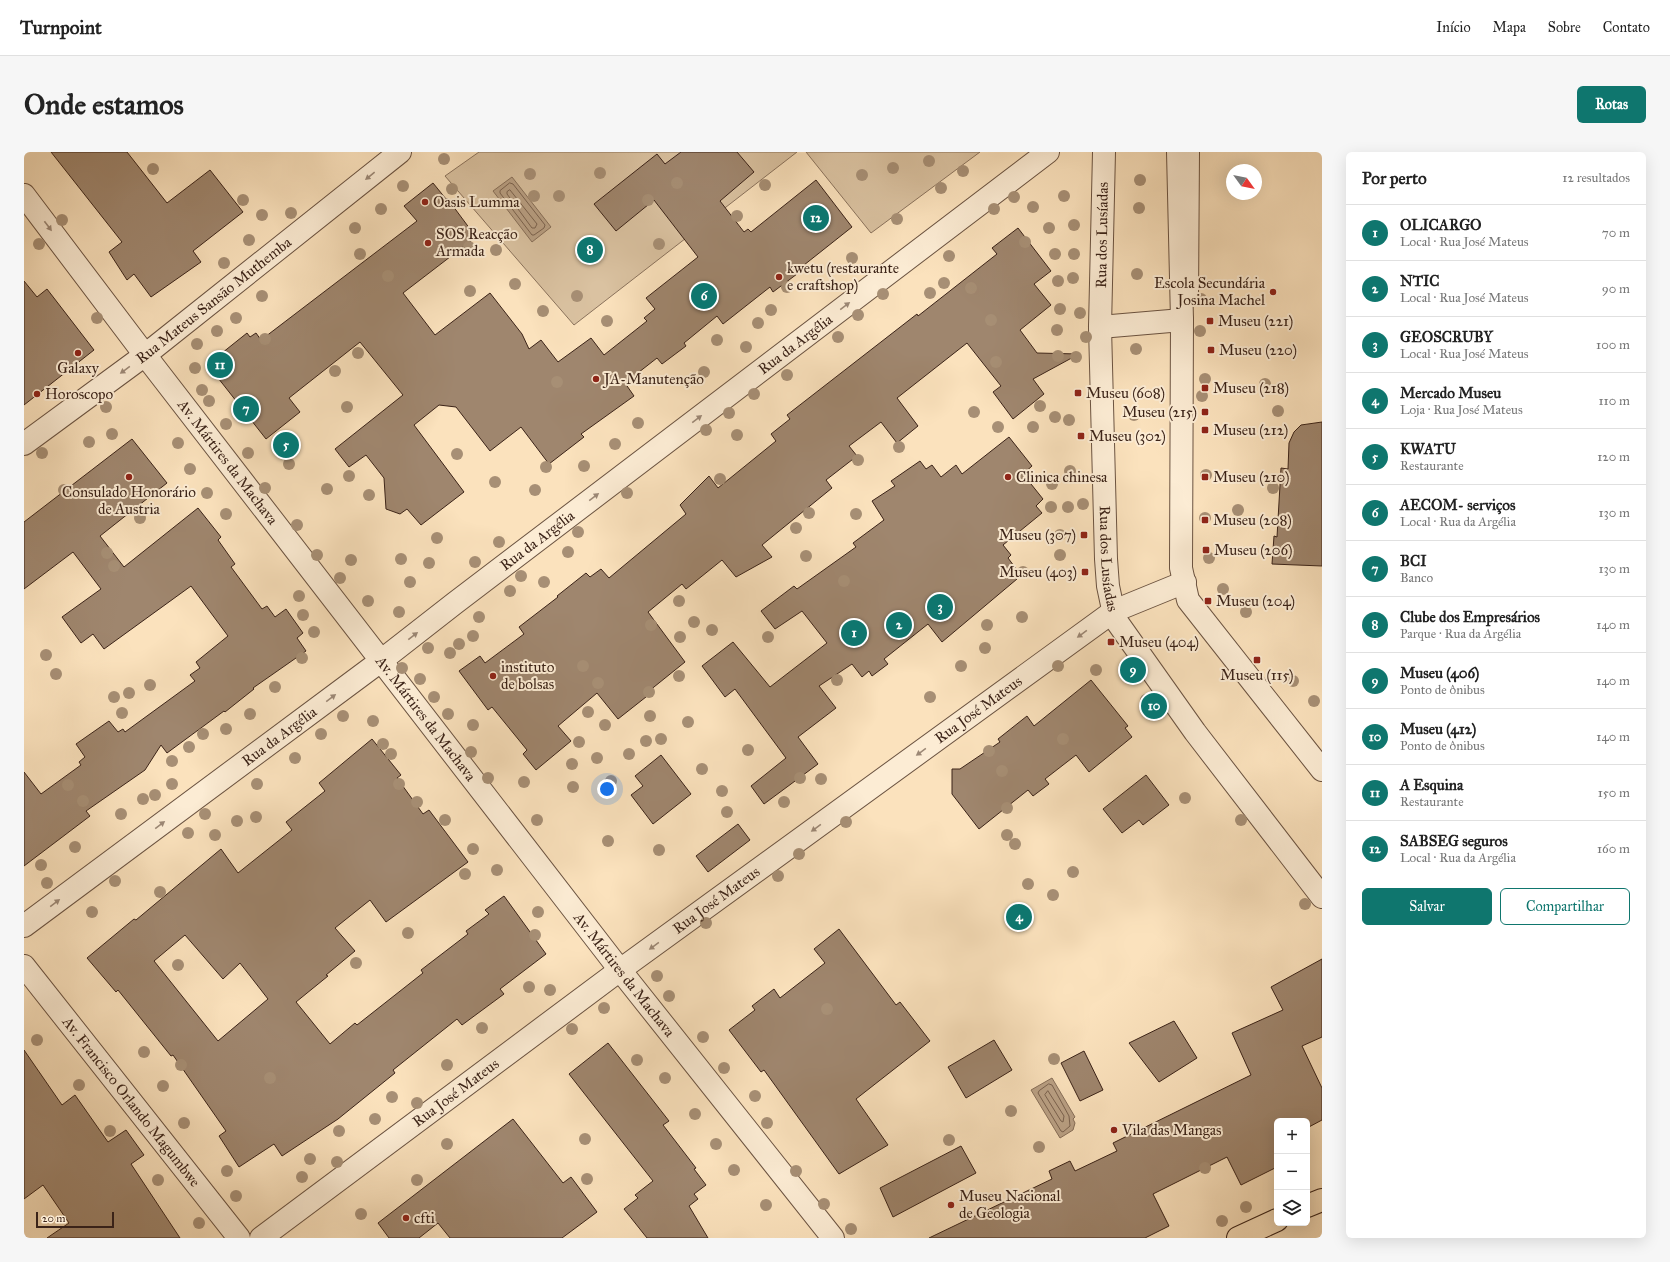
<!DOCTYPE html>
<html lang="pt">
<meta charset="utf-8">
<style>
:root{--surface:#fff;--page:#f6f6f6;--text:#222;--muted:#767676;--line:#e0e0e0;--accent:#0f766e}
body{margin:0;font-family:"IM FELL Great Primer",serif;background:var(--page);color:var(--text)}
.controls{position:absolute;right:12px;bottom:12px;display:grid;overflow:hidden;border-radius:6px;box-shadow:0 4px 16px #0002}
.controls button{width:36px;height:36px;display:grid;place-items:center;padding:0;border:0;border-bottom:1px solid var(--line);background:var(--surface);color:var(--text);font:20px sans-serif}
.compass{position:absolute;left:1202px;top:12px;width:36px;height:36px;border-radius:50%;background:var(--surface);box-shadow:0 4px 16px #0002;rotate:123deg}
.scale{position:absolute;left:12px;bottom:10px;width:78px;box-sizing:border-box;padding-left:4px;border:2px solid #3b2318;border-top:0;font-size:11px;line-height:14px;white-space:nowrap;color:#3b2318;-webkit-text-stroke:3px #fcecd4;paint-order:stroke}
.you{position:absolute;left:583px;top:637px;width:14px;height:14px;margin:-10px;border:3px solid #fff;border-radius:50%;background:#1a73e8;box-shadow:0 0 0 6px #1a73e833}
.badge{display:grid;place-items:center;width:26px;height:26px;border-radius:50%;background:var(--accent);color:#fff;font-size:13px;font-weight:700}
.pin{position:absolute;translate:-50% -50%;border:2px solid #fff;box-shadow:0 1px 4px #0006}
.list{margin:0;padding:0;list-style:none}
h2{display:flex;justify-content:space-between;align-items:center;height:52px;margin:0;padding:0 16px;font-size:17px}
h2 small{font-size:13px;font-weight:400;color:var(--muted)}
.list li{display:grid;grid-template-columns:26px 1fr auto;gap:12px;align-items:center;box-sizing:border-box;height:56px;padding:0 16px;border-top:1px solid var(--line)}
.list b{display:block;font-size:15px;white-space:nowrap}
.list p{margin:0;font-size:13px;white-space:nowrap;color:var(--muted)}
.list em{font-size:13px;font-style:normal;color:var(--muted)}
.actions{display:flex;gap:8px;padding:12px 16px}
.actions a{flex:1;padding:9px 0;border:1px solid var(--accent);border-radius:6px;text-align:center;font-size:14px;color:var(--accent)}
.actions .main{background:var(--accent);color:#fff}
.icon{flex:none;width:22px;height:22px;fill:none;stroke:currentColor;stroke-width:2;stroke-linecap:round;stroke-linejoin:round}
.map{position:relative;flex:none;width:1298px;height:1086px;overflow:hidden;border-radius:6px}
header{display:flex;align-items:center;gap:24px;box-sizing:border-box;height:56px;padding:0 20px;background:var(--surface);border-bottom:1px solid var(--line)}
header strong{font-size:19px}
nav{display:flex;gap:22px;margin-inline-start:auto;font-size:14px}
.intro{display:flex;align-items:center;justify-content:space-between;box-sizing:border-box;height:96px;padding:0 24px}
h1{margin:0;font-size:28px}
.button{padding:10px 18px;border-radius:6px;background:var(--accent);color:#fff;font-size:14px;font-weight:700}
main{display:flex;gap:24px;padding:0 24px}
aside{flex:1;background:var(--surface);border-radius:6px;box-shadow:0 4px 16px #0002}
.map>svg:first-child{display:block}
.green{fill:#dac2a1;stroke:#8a725c}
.water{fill:#baa185;stroke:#876f59}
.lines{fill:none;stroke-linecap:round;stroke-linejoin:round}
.shore{stroke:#7a624e;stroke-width:1}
.building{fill:#9f866e;stroke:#3b2318;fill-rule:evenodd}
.lane-casing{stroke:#6b5341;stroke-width:14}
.street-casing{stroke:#6b5341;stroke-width:24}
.primary-casing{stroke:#3b2318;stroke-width:24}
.lane{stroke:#fcecd4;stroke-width:12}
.street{stroke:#fcecd4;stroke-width:22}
.primary{stroke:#fbe2bd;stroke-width:22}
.tree{fill:#a78f75}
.oneway{fill:#9c8876}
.poi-dot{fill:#8f2418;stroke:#fcecd4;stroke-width:1.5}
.labels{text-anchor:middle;stroke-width:4;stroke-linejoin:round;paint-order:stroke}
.poi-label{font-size:15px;fill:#3b2318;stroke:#fcecd4;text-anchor:start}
.street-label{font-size:15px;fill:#3b2318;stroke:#fcecd4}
</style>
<header>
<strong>Turnpoint</strong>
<nav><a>Início</a><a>Mapa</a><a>Sobre</a><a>Contato</a></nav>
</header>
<div class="intro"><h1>Onde estamos</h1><a class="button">Rotas</a></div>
<main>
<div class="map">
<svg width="1298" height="1086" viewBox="0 0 1298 1086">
<rect width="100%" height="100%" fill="#fbe2bd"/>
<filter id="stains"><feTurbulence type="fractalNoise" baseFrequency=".005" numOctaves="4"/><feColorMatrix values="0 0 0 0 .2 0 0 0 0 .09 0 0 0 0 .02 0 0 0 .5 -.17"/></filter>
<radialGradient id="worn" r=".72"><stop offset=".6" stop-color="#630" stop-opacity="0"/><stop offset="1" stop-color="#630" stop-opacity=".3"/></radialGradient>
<path class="green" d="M455 0H773L550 173 421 24Z
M782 0H956L847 81Z"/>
<path class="water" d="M488 25 527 75 508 90 469 39Z
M1028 926 1051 965 1049 967 1051 971 1049 978 1036 986 1007 938Z"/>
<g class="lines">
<path class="shore" d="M486 31 489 32 521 73 520 76 510 83H508L476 41V39Z
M486 38 513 72 511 76H508L483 42V40Z
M1025 932 1028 933 1045 964 1046 974 1039 980 1037 979 1014 941 1015 939Z
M1024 939 1040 964 1039 970 1037 969 1021 943Z"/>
</g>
<path class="building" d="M27 0H103L143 51 186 18 219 60 169 99 177 110 127 145 110 122 103 128 85 100 98 90Z
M657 0H713L730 20 696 49 720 80 724 77 727 80 792 28 828 75 775 117 777 119 749 140 746 135 699 172 693 164 660 191 662 194 638 212 633 206 601 231 610 244 557 282 560 285 525 312 497 275 466 299 432 255 415 253 390 273 440 340 397 373 383 357 376 362 362 357 360 326 342 303 325 315 311 297 379 243 336 190 265 246 276 260 242 287 187 217 201 205 198 201 223 181 226 185 232 181 237 188 393 69 380 54 409 31 422 47 423 46 452 85 379 141 411 183 466 141 498 182 505 197 517 188 534 210 567 186 580 203 623 169 620 166 631 157 622 146 674 105 630 48 592 79 570 52 633 2 641 12Z
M994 76 1027 119 1010 132 1027 153 996 178 1013 201 1055 202 1009 227 1020 242 989 267 969 240 977 234 943 191 873 246 894 274 873 291 857 270 825 294 833 304 802 328 808 336 738 393 748 405 712 425 698 408 662 437 658 432 624 460 661 510 625 539 627 541 594 567 573 541 534 574 547 589 512 618 499 602 503 598 468 555 464 558 435 519 456 504 461 511 500 482 495 475 534 445 533 444 562 421 566 425 577 417 585 426 662 362 656 353 685 324 694 336 752 289 747 282 766 267 763 263 893 162 894 164 973 102 968 96Z
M0 129 13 145 23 137 70 198 0 253Z
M1298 270V414L1248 412 1250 384 1253 385 1257 316 1264 317 1265 291 1270 280 1277 273Z
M985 285 1008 314 999 322 1019 347 1012 354 1018 361 979 393 987 403 984 406 993 418V427L918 490 904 472 860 507 864 512 848 524 845 519 838 525 828 512 795 534 812 556 774 585 794 612 740 652 727 634 762 606 711 537 701 545 678 514 709 490 746 535 803 491 778 459 751 477 737 459 770 434 773 437 832 395 829 391 860 368 848 349 871 334 867 329 896 309 902 317 908 313 917 325 932 313 938 322Z
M108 287 143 331 76 384 100 415 174 356 197 385 194 388 211 412 207 415 238 457 243 454 251 465 262 457 279 481 273 486 282 499 229 536 230 537 201 560 200 559 143 601 137 593 121 618 62 659 66 664 0 714V620L17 642 57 613 55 610 61 605 52 592 85 569 94 580 99 577 101 580 171 529 166 523 176 516 172 510 204 484 167 434 80 497 69 482 57 491 38 465 77 437 49 400 0 437V370Z
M1067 528 1104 574 1101 576 1108 585 1065 620 1052 603 1021 627 1025 632 1009 644 1004 638 955 677 928 642V617H936L976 590 974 587 1003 564 1010 574Z
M348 587 377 623 373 626 399 662 405 658 444 710 362 770 346 748 311 776 331 799 302 823 304 824 272 850 306 892 331 871 333 873 399 821 397 818 444 782 442 779 465 762 461 758 480 744 522 802 476 837 480 842 438 873 433 867 369 918 371 921 314 967 258 1004 250 992 215 1015 195 984 202 979 149 903 147 904 94 838 92 840 63 806 110 767 112 768 197 697 214 721 268 678 262 670 301 639 295 631ZM161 783 199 827 216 811 244 847 194 889 130 809Z
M637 603 667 642 629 672 607 643 619 634 611 624Z
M1122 623 1145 653 1119 673 1115 668 1098 681 1079 657Z
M714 672 726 688 684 720 672 704Z
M815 777 872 853 876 850 906 889 832 947 864 993 815 1022 740 918 737 920 705 878 731 858 728 854 750 837 756 846 801 811 790 797Z
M1298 807V885L1278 894 1298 936V968L1283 976V969H1253V1015L1217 1033 1203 1005 1129 1042 1145 1074 1121 1086H905L1028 1027 1025 1019 1046 1009 1051 1019 1093 999 1089 991 1227 923 1208 881 1259 858 1247 835Z
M1150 869 1173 906 1135 930 1105 891Z
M970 888 988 918 942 946 924 915Z
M584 891 645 969 639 973 672 1016 670 1017 682 1033 670 1042 674 1047 665 1054 684 1086H623L600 1057 614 1046 611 1043 629 1029 545 922Z
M0 898 38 953 51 943 84 990 102 978 120 1003 107 1012 156 1086H23L45 1071 19 1033 0 1047Z
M1060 899 1079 938 1056 949 1037 911Z
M489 967 539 1031 547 1025 573 1060 538 1086H426L414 1071 395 1086H365L354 1071Z
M937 994 952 1021 869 1065 856 1036Z"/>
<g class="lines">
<g class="lane-casing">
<path id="lane" d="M1168 147 1169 0"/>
</g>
<g class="street-casing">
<g id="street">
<path id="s1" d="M1080 0 1076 175 1082 407 1084 434 1091 467 1171 580 1298 745"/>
<path d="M1154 0 1158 168 1157 416 1164 448 1298 618"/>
<path id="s2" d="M0 43 121 203 596 818 809 1086"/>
<path d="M1076 175 1158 168"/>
<path id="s3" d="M0 292 121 203 376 0"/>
<path id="s4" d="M0 774 358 508 431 451 1024 0"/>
<path id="s5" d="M0 814 215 1086"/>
<path id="s6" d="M237 1086 596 818 1090 459 1161 430"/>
</g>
</g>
<g class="primary-casing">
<path id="primary" d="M1283 1054 1298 1048
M1214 1086 1253 1068"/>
</g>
<use href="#lane" class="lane"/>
<use href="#street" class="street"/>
<use href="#primary" class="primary"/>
</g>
<g class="tree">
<circle cx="420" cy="7" r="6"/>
<circle cx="905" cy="9" r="6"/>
<circle cx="869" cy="16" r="6"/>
<circle cx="129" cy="17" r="6"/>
<circle cx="939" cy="19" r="6"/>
<circle cx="576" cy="21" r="6"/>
<circle cx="506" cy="22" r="6"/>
<circle cx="838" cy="23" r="6"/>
<circle cx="1116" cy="28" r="6"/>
<circle cx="653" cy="31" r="6"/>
<circle cx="741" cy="33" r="6"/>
<circle cx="379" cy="34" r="6"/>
<circle cx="917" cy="36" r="6"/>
<circle cx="428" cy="37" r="6"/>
<circle cx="510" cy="44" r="6"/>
<circle cx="535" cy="44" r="6"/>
<circle cx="1040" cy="44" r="6"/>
<circle cx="990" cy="45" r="6"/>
<circle cx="219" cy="48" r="6"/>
<circle cx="624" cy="48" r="6"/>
<circle cx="1009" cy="55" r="6"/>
<circle cx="1115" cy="56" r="6"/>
<circle cx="357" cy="57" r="6"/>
<circle cx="970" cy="57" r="6"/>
<circle cx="267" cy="61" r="6"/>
<circle cx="238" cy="63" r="6"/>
<circle cx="713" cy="64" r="6"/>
<circle cx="873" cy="67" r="6"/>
<circle cx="38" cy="68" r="6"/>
<circle cx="1050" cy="73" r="6"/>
<circle cx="331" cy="76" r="6"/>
<circle cx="1025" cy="76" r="6"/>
<circle cx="225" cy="88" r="6"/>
<circle cx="1001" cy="90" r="6"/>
<circle cx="15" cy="92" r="6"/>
<circle cx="635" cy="92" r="6"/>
<circle cx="445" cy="95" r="6"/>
<circle cx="472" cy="98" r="6"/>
<circle cx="336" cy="102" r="6"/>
<circle cx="1031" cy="102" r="6"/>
<circle cx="1050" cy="102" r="6"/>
<circle cx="925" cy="104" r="6"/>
<circle cx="828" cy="106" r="6"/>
<circle cx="200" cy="111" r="6"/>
<circle cx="1113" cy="122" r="6"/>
<circle cx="364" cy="124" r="6"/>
<circle cx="1049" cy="126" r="6"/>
<circle cx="1034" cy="129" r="6"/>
<circle cx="920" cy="131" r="6"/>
<circle cx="491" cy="132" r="6"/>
<circle cx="763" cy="135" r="6"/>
<circle cx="947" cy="136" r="6"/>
<circle cx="446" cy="139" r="6"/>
<circle cx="906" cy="141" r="6"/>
<circle cx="859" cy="142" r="6"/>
<circle cx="238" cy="144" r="6"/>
<circle cx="553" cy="144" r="6"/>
<circle cx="1177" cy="147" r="6"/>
<circle cx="1036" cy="157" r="6"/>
<circle cx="747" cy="158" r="6"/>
<circle cx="519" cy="159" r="6"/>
<circle cx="1056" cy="161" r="6"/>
<circle cx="834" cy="163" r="6"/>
<circle cx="73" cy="166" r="6"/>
<circle cx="212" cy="166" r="6"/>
<circle cx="967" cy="168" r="6"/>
<circle cx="583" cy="169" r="6"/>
<circle cx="734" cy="171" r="6"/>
<circle cx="1033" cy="178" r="6"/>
<circle cx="193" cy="179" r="6"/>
<circle cx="1176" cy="179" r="6"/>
<circle cx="814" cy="185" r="6"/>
<circle cx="1062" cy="185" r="6"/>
<circle cx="241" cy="187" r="6"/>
<circle cx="693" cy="188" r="6"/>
<circle cx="173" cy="192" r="6"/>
<circle cx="722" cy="195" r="6"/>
<circle cx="1112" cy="197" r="6"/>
<circle cx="334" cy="201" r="6"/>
<circle cx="1034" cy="204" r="6"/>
<circle cx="1052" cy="205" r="6"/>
<circle cx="972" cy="210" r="6"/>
<circle cx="171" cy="216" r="6"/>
<circle cx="311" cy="219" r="6"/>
<circle cx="680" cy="220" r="6"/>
<circle cx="763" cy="223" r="6"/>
<circle cx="1181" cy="227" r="6"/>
<circle cx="533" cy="230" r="6"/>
<circle cx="1241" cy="232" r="6"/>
<circle cx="178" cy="238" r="6"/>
<circle cx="730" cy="242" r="6"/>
<circle cx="1178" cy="244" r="6"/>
<circle cx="185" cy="249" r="6"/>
<circle cx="1016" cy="254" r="6"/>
<circle cx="82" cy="255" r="6"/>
<circle cx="323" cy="255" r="6"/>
<circle cx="1254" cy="259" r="6"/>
<circle cx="950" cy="260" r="6"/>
<circle cx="705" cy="261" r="6"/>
<circle cx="1110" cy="263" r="6"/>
<circle cx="1031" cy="265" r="6"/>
<circle cx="1045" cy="268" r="6"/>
<circle cx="614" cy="271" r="6"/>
<circle cx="202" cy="272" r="6"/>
<circle cx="974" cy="275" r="6"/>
<circle cx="1009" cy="275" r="6"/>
<circle cx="682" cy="278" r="6"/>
<circle cx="88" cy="282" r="6"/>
<circle cx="713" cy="283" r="6"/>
<circle cx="65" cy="290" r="6"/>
<circle cx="154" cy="291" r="6"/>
<circle cx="591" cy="292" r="6"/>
<circle cx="875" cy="295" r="6"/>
<circle cx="18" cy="301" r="6"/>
<circle cx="224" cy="301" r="6"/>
<circle cx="433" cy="302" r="6"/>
<circle cx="834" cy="308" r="6"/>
<circle cx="265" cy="312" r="6"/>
<circle cx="560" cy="314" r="6"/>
<circle cx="522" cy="315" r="6"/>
<circle cx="166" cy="317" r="6"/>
<circle cx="1046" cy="319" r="6"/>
<circle cx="1182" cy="323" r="6"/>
<circle cx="325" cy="324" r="6"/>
<circle cx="696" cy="327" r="6"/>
<circle cx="471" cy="330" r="6"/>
<circle cx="1028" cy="332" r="6"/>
<circle cx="241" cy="336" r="6"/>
<circle cx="1249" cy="336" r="6"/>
<circle cx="303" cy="337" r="6"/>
<circle cx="40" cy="338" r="6"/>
<circle cx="511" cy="338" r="6"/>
<circle cx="183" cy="341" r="6"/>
<circle cx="603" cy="341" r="6"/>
<circle cx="345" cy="343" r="6"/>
<circle cx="1059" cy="352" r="6"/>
<circle cx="1027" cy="355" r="6"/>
<circle cx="1044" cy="355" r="6"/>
<circle cx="1214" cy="358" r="6"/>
<circle cx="785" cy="361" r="6"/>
<circle cx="202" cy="362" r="6"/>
<circle cx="832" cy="362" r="6"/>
<circle cx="116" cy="366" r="6"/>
<circle cx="1181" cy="366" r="6"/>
<circle cx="273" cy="373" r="6"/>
<circle cx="772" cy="376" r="6"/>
<circle cx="554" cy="380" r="6"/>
<circle cx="1036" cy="383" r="6"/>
<circle cx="413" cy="386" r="6"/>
<circle cx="475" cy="390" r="6"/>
<circle cx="544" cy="400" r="6"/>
<circle cx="83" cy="401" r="6"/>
<circle cx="293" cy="403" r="6"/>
<circle cx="1036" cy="403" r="6"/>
<circle cx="782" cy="404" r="6"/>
<circle cx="1185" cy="406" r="6"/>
<circle cx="377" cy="407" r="6"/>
<circle cx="327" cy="408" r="6"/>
<circle cx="451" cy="410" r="6"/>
<circle cx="405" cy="411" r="6"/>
<circle cx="90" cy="414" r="6"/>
<circle cx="999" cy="420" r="6"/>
<circle cx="497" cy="424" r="6"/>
<circle cx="316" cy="426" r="6"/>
<circle cx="820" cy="429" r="6"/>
<circle cx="386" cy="430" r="6"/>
<circle cx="520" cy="430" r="6"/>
<circle cx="1199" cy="437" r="6"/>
<circle cx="486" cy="439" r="6"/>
<circle cx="275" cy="444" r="6"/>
<circle cx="344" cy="449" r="6"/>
<circle cx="655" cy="449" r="6"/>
<circle cx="375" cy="460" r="6"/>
<circle cx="1222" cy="460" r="6"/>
<circle cx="279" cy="463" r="6"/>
<circle cx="455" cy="465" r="6"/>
<circle cx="998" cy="465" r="6"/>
<circle cx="670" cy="470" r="6"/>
<circle cx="627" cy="473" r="6"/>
<circle cx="963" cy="473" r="6"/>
<circle cx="688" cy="478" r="6"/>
<circle cx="290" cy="480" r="6"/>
<circle cx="449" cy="484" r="6"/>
<circle cx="656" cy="485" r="6"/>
<circle cx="744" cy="485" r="6"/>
<circle cx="435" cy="492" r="6"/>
<circle cx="404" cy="496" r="6"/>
<circle cx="961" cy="496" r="6"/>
<circle cx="426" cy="501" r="6"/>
<circle cx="22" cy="503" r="6"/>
<circle cx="278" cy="506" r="6"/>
<circle cx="559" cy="514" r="6"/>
<circle cx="937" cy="514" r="6"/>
<circle cx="1034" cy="514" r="6"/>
<circle cx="378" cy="516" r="6"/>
<circle cx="1072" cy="518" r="6"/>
<circle cx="32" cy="522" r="6"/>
<circle cx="655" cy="524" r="6"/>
<circle cx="396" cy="527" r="6"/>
<circle cx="813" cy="528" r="6"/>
<circle cx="1269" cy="529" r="6"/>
<circle cx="574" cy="531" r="6"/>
<circle cx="126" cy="533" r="6"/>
<circle cx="251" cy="535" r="6"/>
<circle cx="625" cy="540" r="6"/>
<circle cx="105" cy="541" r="6"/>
<circle cx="90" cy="545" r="6"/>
<circle cx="410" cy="545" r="6"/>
<circle cx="906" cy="545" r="6"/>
<circle cx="1122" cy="548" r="6"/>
<circle cx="1290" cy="549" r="6"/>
<circle cx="564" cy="560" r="6"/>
<circle cx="98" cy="561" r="6"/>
<circle cx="226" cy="562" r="6"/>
<circle cx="424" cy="562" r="6"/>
<circle cx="319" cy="564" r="6"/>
<circle cx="626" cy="564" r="6"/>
<circle cx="349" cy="569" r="6"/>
<circle cx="664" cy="570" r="6"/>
<circle cx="449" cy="573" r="6"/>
<circle cx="581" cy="573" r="6"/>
<circle cx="202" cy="577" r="6"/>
<circle cx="179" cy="582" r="6"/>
<circle cx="297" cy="582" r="6"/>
<circle cx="637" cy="587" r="6"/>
<circle cx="1039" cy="587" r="6"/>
<circle cx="622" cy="589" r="6"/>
<circle cx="555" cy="590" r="6"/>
<circle cx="359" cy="592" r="6"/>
<circle cx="165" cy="595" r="6"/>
<circle cx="724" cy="598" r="6"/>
<circle cx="965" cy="599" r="6"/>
<circle cx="447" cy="600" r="6"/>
<circle cx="367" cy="602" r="6"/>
<circle cx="605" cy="602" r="6"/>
<circle cx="271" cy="606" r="6"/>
<circle cx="573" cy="606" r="6"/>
<circle cx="148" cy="609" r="6"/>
<circle cx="548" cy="612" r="6"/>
<circle cx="678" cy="617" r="6"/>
<circle cx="978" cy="619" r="6"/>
<circle cx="464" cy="626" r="6"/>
<circle cx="776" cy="626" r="6"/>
<circle cx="797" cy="627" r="6"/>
<circle cx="587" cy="629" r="6"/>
<circle cx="500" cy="630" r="6"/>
<circle cx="148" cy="632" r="6"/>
<circle cx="233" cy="632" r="6"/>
<circle cx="375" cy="632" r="6"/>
<circle cx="44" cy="633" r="6"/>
<circle cx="549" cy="635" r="6"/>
<circle cx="698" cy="639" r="6"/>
<circle cx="131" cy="643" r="6"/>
<circle cx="1161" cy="646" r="6"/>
<circle cx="119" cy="647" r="6"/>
<circle cx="59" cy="649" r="6"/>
<circle cx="393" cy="650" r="6"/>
<circle cx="760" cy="650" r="6"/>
<circle cx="983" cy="656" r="6"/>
<circle cx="703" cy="660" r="6"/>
<circle cx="97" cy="662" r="6"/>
<circle cx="181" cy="662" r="6"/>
<circle cx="232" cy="665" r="6"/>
<circle cx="421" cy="668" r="6"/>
<circle cx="513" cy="668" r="6"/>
<circle cx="1217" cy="668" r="6"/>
<circle cx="213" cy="669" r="6"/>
<circle cx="822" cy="670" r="6"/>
<circle cx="164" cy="681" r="6"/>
<circle cx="191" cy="683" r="6"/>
<circle cx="983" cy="683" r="6"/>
<circle cx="584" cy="689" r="6"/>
<circle cx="991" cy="692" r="6"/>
<circle cx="51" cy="695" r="6"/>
<circle cx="449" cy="697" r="6"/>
<circle cx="635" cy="698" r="6"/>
<circle cx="775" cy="702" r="6"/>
<circle cx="17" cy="713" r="6"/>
<circle cx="473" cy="718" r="6"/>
<circle cx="1049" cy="720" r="6"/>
<circle cx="441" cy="722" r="6"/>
<circle cx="754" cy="724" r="6"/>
<circle cx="91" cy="729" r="6"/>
<circle cx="23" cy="731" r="6"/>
<circle cx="1004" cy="732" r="6"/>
<circle cx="136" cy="740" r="6"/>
<circle cx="1029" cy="743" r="6"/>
<circle cx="1281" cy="752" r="6"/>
<circle cx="68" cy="760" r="6"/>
<circle cx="514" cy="760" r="6"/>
<circle cx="682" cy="771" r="6"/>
<circle cx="384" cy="781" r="6"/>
<circle cx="511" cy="783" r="6"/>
<circle cx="332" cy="811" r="6"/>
<circle cx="154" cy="813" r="6"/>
<circle cx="633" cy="824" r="6"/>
<circle cx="505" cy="835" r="6"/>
<circle cx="526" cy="838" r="6"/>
<circle cx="645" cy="844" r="6"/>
<circle cx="580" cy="856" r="6"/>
<circle cx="803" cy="857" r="6"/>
<circle cx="458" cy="876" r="6"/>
<circle cx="548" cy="877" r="6"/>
<circle cx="679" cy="885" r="6"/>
<circle cx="13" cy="888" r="6"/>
<circle cx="120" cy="900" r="6"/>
<circle cx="1030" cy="907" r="6"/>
<circle cx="613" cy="908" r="6"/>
<circle cx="157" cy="913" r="6"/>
<circle cx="423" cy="913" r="6"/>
<circle cx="700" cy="916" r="6"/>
<circle cx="246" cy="926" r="6"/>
<circle cx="641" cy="926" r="6"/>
<circle cx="55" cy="933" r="6"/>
<circle cx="139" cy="934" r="6"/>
<circle cx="731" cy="944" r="6"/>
<circle cx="368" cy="945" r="6"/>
<circle cx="393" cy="951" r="6"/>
<circle cx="987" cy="959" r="6"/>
<circle cx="671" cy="962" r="6"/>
<circle cx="351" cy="967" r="6"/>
<circle cx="160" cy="971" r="6"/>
<circle cx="743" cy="971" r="6"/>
<circle cx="86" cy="979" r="6"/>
<circle cx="315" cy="979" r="6"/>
<circle cx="1164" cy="981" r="6"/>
<circle cx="561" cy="987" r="6"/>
<circle cx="925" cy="988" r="6"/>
<circle cx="423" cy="992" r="6"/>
<circle cx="692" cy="992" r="6"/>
<circle cx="1015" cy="995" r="6"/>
<circle cx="286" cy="1007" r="6"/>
<circle cx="313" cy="1010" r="6"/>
<circle cx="1181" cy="1016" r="6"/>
<circle cx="710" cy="1018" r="6"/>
<circle cx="203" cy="1019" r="6"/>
<circle cx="772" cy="1019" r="6"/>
<circle cx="278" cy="1025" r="6"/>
<circle cx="563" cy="1027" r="6"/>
<circle cx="134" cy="1028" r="6"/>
<circle cx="393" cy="1028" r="6"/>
<circle cx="212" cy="1044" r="6"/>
<circle cx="800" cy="1052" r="6"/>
<circle cx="742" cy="1053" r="6"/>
<circle cx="1222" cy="1055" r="6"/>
<circle cx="337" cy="1062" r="6"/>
<circle cx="1198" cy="1069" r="6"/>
<circle cx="175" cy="1071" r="6"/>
<circle cx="827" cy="1077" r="6"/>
</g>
<defs><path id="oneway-solid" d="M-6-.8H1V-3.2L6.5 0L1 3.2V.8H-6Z"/></defs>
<g class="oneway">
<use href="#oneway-solid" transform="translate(346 24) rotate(141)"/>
<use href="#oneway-solid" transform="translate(24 74) rotate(53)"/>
<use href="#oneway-solid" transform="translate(821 154) rotate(-37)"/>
<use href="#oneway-solid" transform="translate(101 218) rotate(144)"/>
<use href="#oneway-solid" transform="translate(673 267) rotate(-37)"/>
<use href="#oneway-solid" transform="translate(570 345) rotate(-37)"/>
<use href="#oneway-solid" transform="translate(1058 482) rotate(144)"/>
<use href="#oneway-solid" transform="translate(389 484) rotate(-38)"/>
<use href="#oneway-solid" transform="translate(307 546) rotate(-37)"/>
<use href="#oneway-solid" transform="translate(897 600) rotate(144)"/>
<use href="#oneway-solid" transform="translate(136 673) rotate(-37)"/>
<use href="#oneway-solid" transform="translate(792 676) rotate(144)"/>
<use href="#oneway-solid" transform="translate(31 751) rotate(-37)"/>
<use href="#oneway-solid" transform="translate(630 794) rotate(144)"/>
</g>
<g class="poi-dot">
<circle cx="401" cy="50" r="4"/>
<circle cx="404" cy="91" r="4"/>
<circle cx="755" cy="125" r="4"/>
<circle cx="1249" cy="140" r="4"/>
<rect x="1182" y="165" width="8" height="8" rx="2"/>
<rect x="1183" y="194" width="8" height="8" rx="2"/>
<circle cx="54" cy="201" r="4"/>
<circle cx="572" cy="227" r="4"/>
<rect x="1177" y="232" width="8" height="8" rx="2"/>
<rect x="1050" y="237" width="8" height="8" rx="2"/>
<circle cx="13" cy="242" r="4"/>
<rect x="1177" y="256" width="8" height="8" rx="2"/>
<rect x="1177" y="274" width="8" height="8" rx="2"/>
<rect x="1053" y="280" width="8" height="8" rx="2"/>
<circle cx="105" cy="325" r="4"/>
<circle cx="984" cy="325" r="4"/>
<rect x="1177" y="321" width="8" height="8" rx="2"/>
<rect x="1177" y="364" width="8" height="8" rx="2"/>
<rect x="1056" y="379" width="8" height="8" rx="2"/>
<rect x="1178" y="394" width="8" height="8" rx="2"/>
<rect x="1057" y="416" width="8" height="8" rx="2"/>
<rect x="1180" y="445" width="8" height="8" rx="2"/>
<rect x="1083" y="486" width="8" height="8" rx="2"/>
<rect x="1229" y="504" width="8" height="8" rx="2"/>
<circle cx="469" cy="524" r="4"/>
<circle cx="1090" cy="978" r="4"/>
<circle cx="927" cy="1053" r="4"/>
<circle cx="382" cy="1066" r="4"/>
</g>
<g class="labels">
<g class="poi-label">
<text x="409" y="55">Oasis Lumma</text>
<text x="412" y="87">SOS Reacção<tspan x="412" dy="17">Armada</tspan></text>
<text x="763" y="121">kwetu (restaurante<tspan x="763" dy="17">e craftshop)</tspan></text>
<text x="1241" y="136" text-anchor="end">Escola Secundária<tspan x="1241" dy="17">Josina Machel</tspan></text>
<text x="1194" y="174">Museu (221)</text>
<text x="1195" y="203">Museu (220)</text>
<text x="54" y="221" text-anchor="middle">Galaxy</text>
<text x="580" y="232">JA-Manutenção</text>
<text x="1189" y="241">Museu (218)</text>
<text x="1062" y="246">Museu (608)</text>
<text x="21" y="247">Horoscopo</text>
<text x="1173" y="265" text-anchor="end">Museu (215)</text>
<text x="1189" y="283">Museu (212)</text>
<text x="1065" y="289">Museu (302)</text>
<text x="992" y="330">Clinica chinesa</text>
<text x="1189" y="330">Museu (210)</text>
<text x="105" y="345" text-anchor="middle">Consulado Honorário<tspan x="105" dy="17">de Austria</tspan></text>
<text x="1189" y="373">Museu (208)</text>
<text x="1052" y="388" text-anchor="end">Museu (307)</text>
<text x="1190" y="403">Museu (206)</text>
<text x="1053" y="425" text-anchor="end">Museu (403)</text>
<text x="1192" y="454">Museu (204)</text>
<text x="1095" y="495">Museu (404)</text>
<text x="477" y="520">instituto<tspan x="477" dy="17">de bolsas</tspan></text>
<text x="1233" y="528" text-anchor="middle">Museu (115)</text>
<text x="1098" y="983">Vila das Mangas</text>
<text x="935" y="1049">Museu Nacional<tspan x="935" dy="17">de Geologia</tspan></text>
<text x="390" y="1071">cfti</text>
</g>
<g class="street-label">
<text transform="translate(1078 83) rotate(-89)" y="5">Rua dos Lusíadas</text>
<text dy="5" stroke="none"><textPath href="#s3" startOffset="238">Rua Mateus Sansão Muthemba</textPath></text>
<text dy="5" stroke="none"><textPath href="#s4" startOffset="966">Rua da Argélia</textPath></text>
<text dy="5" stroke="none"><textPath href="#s2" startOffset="336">Av. Mártires da Machava</textPath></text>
<text dy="5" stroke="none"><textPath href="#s4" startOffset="642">Rua da Argélia</textPath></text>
<text dy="5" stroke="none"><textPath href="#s1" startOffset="407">Rua dos Lusíadas</textPath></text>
<text dy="5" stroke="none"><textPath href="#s6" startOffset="891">Rua José Mateus</textPath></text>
<text dy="5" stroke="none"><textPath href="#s2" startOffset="660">Av. Mártires da Machava</textPath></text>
<text dy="5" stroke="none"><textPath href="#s4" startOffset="318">Rua da Argélia</textPath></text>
<text dy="5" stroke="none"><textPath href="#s6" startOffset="567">Rua José Mateus</textPath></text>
<text dy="5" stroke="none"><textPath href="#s2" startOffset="984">Av. Mártires da Machava</textPath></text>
<text dy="5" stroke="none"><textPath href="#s6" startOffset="243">Rua José Mateus</textPath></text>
<text dy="5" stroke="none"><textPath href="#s5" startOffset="173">Av. Francisco Orlando Magumbwe</textPath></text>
</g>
</g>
<rect width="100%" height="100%" filter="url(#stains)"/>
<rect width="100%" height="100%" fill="url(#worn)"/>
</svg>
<div class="controls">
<button>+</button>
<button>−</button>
<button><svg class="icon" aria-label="layers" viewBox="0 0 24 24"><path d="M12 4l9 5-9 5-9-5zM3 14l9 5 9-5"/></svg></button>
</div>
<svg class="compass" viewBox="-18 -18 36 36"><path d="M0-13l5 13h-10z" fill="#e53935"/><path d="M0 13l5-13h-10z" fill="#767676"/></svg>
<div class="scale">20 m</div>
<div class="you"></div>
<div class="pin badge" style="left:830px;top:481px">1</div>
<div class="pin badge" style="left:875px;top:473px">2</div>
<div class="pin badge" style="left:916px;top:455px">3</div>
<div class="pin badge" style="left:995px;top:765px">4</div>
<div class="pin badge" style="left:262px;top:293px">5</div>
<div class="pin badge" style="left:680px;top:144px">6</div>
<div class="pin badge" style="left:222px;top:257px">7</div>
<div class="pin badge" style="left:566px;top:98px">8</div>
<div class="pin badge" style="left:1109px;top:518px">9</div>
<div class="pin badge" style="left:1130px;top:554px">10</div>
<div class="pin badge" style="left:196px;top:213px">11</div>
<div class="pin badge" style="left:792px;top:66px">12</div>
</div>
<aside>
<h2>Por perto<small>12 resultados</small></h2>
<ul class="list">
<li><span class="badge">1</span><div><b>OLICARGO</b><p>Local · Rua José Mateus</p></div><em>70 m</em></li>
<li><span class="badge">2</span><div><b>NTIC</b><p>Local · Rua José Mateus</p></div><em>90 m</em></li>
<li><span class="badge">3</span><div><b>GEOSCRUBY</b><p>Local · Rua José Mateus</p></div><em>100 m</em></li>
<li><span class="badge">4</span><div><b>Mercado Museu</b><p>Loja · Rua José Mateus</p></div><em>110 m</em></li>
<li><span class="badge">5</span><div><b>KWATU</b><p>Restaurante</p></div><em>120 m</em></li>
<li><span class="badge">6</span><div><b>AECOM- serviços</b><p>Local · Rua da Argélia</p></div><em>130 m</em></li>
<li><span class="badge">7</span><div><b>BCI</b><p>Banco</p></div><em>130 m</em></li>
<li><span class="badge">8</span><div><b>Clube dos Empresários</b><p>Parque · Rua da Argélia</p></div><em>140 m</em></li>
<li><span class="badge">9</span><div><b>Museu (406)</b><p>Ponto de ônibus</p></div><em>140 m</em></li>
<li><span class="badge">10</span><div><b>Museu (412)</b><p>Ponto de ônibus</p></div><em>140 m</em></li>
<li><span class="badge">11</span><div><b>A Esquina</b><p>Restaurante</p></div><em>150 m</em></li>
<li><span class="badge">12</span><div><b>SABSEG seguros</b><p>Local · Rua da Argélia</p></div><em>160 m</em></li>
</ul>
<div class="actions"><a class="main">Salvar</a><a>Compartilhar</a></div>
</aside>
</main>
